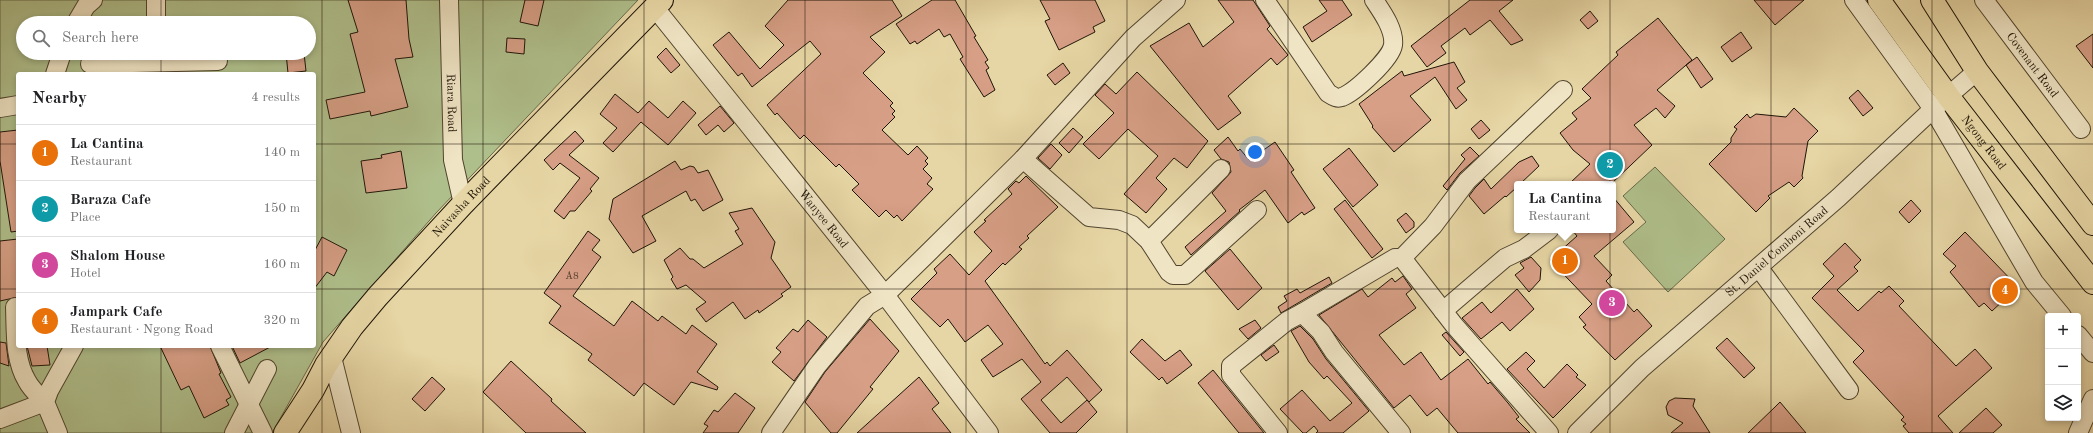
<!DOCTYPE html>
<meta charset="utf-8">
<style>
:root{--surface:#fff;--page:#f2f2f2;--text:#202124;--muted:#757577;--line:#e0e0e0;--accent:#8f2418}
body{margin:0;font-family:"Old Standard TT",serif;background:var(--page);color:var(--text)}
.controls{position:absolute;right:12px;bottom:12px;display:grid;overflow:hidden;border-radius:4px;box-shadow:0 2px 6px #0003}
.controls button{width:36px;height:36px;display:grid;place-items:center;padding:0;border:0;border-bottom:1px solid var(--line);background:var(--surface);color:var(--text);font:20px sans-serif}
.you{position:absolute;left:1255px;top:152px;width:14px;height:14px;margin:-10px;border:3px solid #fff;border-radius:50%;background:#1a73e8;box-shadow:0 0 0 6px #1a73e833}
.badge{display:grid;place-items:center;width:26px;height:26px;border-radius:50%;background:var(--accent);color:#fff;font-size:13px;font-weight:700}
.pin{position:absolute;translate:-50% -50%;border:2px solid #fff;box-shadow:0 1px 4px #0006}
.popup{position:absolute;left:1514px;top:181px;width:102px;height:52px;box-sizing:border-box;display:grid;place-content:center;border-radius:4px;background:var(--surface);filter:drop-shadow(0 1px 3px #0005);font-size:13px;white-space:nowrap;color:var(--muted)}
.popup b{font-size:15px;color:var(--text)}
.popup::after{content:'';position:absolute;left:50%;top:100%;margin-left:-8px;border:8px solid transparent;border-top-color:var(--surface)}
.list{margin:0;padding:0;list-style:none}
h2{display:flex;justify-content:space-between;align-items:center;height:52px;margin:0;padding:0 16px;font-size:17px}
h2 small{font-size:13px;font-weight:400;color:var(--muted)}
.list li{display:grid;grid-template-columns:26px 1fr auto;gap:12px;align-items:center;box-sizing:border-box;height:56px;padding:0 16px;border-top:1px solid var(--line)}
.list b{display:block;font-size:15px;white-space:nowrap}
.list p{margin:0;font-size:13px;white-space:nowrap;color:var(--muted)}
.list em{font-size:13px;font-style:normal;color:var(--muted)}
.icon{flex:none;width:22px;height:22px;fill:none;stroke:currentColor;stroke-width:2;stroke-linecap:round;stroke-linejoin:round}
.map{position:relative;flex:none;width:2093px;height:433px;overflow:hidden}
.search{position:absolute;background:var(--surface);box-shadow:0 2px 6px #0003;left:16px;top:16px;width:300px;height:44px;display:flex;align-items:center;gap:10px;box-sizing:border-box;padding:0 14px;border-radius:22px;color:var(--muted);font-size:15px}
.panel{position:absolute;background:var(--surface);box-shadow:0 2px 6px #0003;left:16px;top:72px;width:300px;height:276px;border-radius:4px}
.map>svg:first-child{display:block}
.green{fill:#afbf8b;stroke:#666a49;fill-rule:evenodd}
.building{fill:#d79f86;stroke:#1e1407}
.lines{fill:none;stroke-linecap:round;stroke-linejoin:round}
.minor-casing{stroke:#50442e;stroke-width:20}
.major-casing{stroke:#1e1407;stroke-width:24}
.minor{stroke:#efe4c4;stroke-width:18}
.major{stroke:#e7d6a5;stroke-width:22}
.grid{fill:none;stroke:#1e1407;stroke-width:1;stroke-opacity:0.55}
.labels{text-anchor:middle;stroke-width:3;stroke-linejoin:round;paint-order:stroke}
.number-label{font-size:10px;fill:#4c3727}
.street-label{font-size:12px;fill:#1e1407;stroke:#efe4c4}
</style>
<div class="map">
<svg width="2093" height="433" viewBox="0 0 2093 433">
<rect width="100%" height="100%" fill="#e7d6a5"/>
<filter id="stains"><feTurbulence type="fractalNoise" baseFrequency=".005" numOctaves="4"/><feColorMatrix values="0 0 0 0 .2 0 0 0 0 .09 0 0 0 0 .02 0 0 0 .5 -.17"/></filter>
<radialGradient id="worn" r=".72"><stop offset=".6" stop-color="#630" stop-opacity="0"/><stop offset="1" stop-color="#630" stop-opacity=".3"/></radialGradient>
<path class="green" d="M0 0H638L436 213 323 342 272 433H0ZM23 23H309V53H23ZM18 74H314V346H18Z
M1655 167 1725 239 1668 292 1623 242 1646 222 1623 196Z"/>
<path class="building" d="M348 0H406L409 39 413 57 395 59 408 107 371 116 370 111 330 119 326 100 365 92 350 34 358 32Z
M525 0H544L538 26 520 22Z
M788 0H892L902 16 870 37 885 52 863 73 893 103 890 106 895 111 892 114 895 117 882 130 908 155 917 146 928 158 925 161 928 164 923 169 932 178 927 184 933 189 902 221 897 215 894 218 886 210 879 217 852 190 859 184 839 164 836 167 804 135 800 139 777 113 775 115 767 105 821 54 810 41 752 87 742 73 738 76 713 45 729 32 760 69 784 45 765 26Z
M932 0H955L976 36 974 37 988 60 985 62 989 68 986 70 995 90 984 97 960 59 963 57 950 34 944 37 939 29 917 44 915 41 910 44 896 24Z
M1040 0H1095L1105 21 1093 27 1095 32 1059 50 1045 21 1050 19Z
M1218 0H1253L1270 26 1267 29 1288 55 1277 65 1271 58 1228 96 1241 113 1218 130 1150 46 1189 23 1203 47 1234 22Z
M1319 0H1342L1352 15 1312 42 1303 27 1327 11Z
M1470 0H1513L1499 11 1523 40 1511 45 1490 20 1470 35 1465 28 1441 46 1446 53 1427 67 1411 46Z
M1754 0H1804L1775 25Z
M1590 11 1598 21 1588 29 1580 20Z
M1658 18 1692 60 1657 90 1675 106 1665 118 1656 108 1634 125 1652 145 1611 184H1569L1590 164 1573 150 1560 133 1577 119 1572 113 1591 98 1582 89 1618 55 1616 52Z
M1741 32 1752 48 1732 62 1721 47Z
M2093 34V68L2076 46Z
M507 38 525 39 524 54 506 52Z
M666 48 680 65 671 73 657 57Z
M286 53H304L306 71 288 73Z
M1697 57 1713 79 1701 88 1686 65Z
M1454 62 1465 82 1457 88 1467 100 1456 109 1435 77 1410 96 1431 120 1394 152 1372 127 1373 126 1359 104 1402 71 1404 76Z
M1063 63 1070 73 1055 85 1047 75Z
M1137 72 1208 141 1187 168 1174 158 1156 178 1167 189 1146 213 1124 194 1158 156 1128 129 1099 159 1083 144 1114 113 1095 95 1105 84 1116 94Z
M1858 90 1873 108 1863 116 1849 98Z
M615 94 638 113 649 101 668 118 683 101 696 113 668 145 641 122 613 152 603 143 617 128 600 114Z
M720 106 734 123 724 132 718 125 706 135 698 125Z
M1794 108 1818 131 1808 141 1802 176 1803 178 1794 187 1789 182 1768 196 1770 198 1756 212 1709 164 1731 142V138L1737 129 1734 127 1747 114 1750 118 1756 114 1786 117Z
M1481 120 1490 130 1479 139 1471 129Z
M1073 128 1083 137 1069 153 1059 143Z
M18 130V231L11 232 0 161V132Z
M575 131 584 141 569 155 599 178 590 189 592 191 575 211H570L564 219 554 211 580 178 560 163 553 170 544 160Z
M1228 137 1238 151 1240 149 1249 160 1275 142 1294 170 1291 172 1315 208 1304 215 1302 212 1288 223 1265 190 1239 210 1240 211 1191 255 1185 247 1226 211 1212 193 1231 172 1229 162 1221 159 1214 150Z
M1051 144 1062 155 1050 169 1038 158Z
M1470 147 1479 156 1460 173 1447 190 1443 186 1465 159 1461 155Z
M1349 148 1378 185 1353 207 1323 169Z
M401 151 407 188 366 193 361 161 382 158 381 155Z
M1532 156 1539 166 1520 184H1517V187L1506 197 1505 196 1484 214 1469 196 1475 188 1484 179 1491 189 1519 162Z
M675 161 681 170 690 166 694 167 698 173 708 170 723 200 703 211 695 199 691 201 686 191 642 216 656 241 633 253 609 219 613 199Z
M1026 176 1058 207 1027 236 1029 238 1019 247 1022 249 1005 265 1003 263 985 281 1045 364 1047 362 1050 366 1067 350 1102 390 1089 402 1067 377 1041 400 1061 423 1087 400 1097 412 1076 433H1050L1021 399 1041 382 1022 359 993 377 981 360 1003 344 988 325 965 342 948 319 940 327 911 299 937 273 934 269 950 254 969 275 992 251 974 232 986 221 984 220 1012 194 1008 189 1016 181 1019 183Z
M1613 197 1634 222 1594 256 1612 275 1606 281 1634 312 1637 309 1652 326 1615 360 1583 327 1586 325 1579 317 1592 304 1550 260 1577 236 1572 230H1613Z
M1345 200 1383 249 1372 258 1334 209Z
M1911 200 1921 211 1909 223 1899 212Z
M752 208 775 242 771 258 791 287 781 294 783 296 759 313 758 310 745 319 733 302 706 322 696 309 706 302 686 285 677 289 671 279 673 277 664 260 680 248 690 259H693L704 268 743 244 735 231 739 229 729 213Z
M1406 213 1414 222V227L1406 233 1397 220Z
M588 231 600 240 592 250 601 257 573 296 614 326 632 301 658 321 662 316 686 334 692 325 717 344 697 372 718 387 717 390 691 382 674 405 644 383 634 396 588 360 592 354 549 323 561 306 544 293Z
M1965 232 2018 287 1992 311 1984 303 1979 307 1950 272 1956 266 1943 254Z
M322 237 347 250 334 276 327 272 314 289V252Z
M18 239V297L0 301V241Z
M1845 243 1861 260 1854 267 1858 271 1837 290 1858 311 1879 291 1881 293 1889 286 1904 301 1899 306 1956 366 1975 349 1992 368 1938 416 1953 433H1909L1903 426 1906 424 1901 420 1904 417 1853 362 1864 351 1812 298 1834 276 1823 264Z
M1230 249 1262 288 1238 310 1205 271Z
M1531 257 1541 268 1540 280 1529 292 1515 275 1524 268 1520 263Z
M1403 276 1412 289 1406 294 1416 308 1379 335 1404 365 1421 352 1441 380 1468 359 1488 384 1490 382 1508 403 1519 417 1516 419 1530 433H1458L1437 408 1427 416 1410 395 1394 408 1319 315 1362 289 1368 297 1392 278 1395 282Z
M1329 277 1332 283 1281 313 1278 307 1287 301 1284 296 1297 289 1300 293Z
M1517 289 1534 309 1510 331 1502 322 1481 339 1462 318 1482 302 1491 313Z
M870 319 899 351 870 387 873 389 837 433H831L805 402 825 372Z
M808 320 827 337 794 381 772 362 781 352 776 348 793 329 798 332Z
M1255 320 1261 328 1248 339 1239 329Z
M1300 326 1313 339 1326 359 1369 411 1343 433H1316L1318 431 1314 426 1306 433H1303L1280 409 1302 390 1330 421 1352 403 1327 376 1324 379 1309 362 1291 331Z
M1446 332 1464 352 1460 356 1442 335Z
M1727 338 1755 368 1744 378 1716 348Z
M1142 339 1165 361 1180 350 1192 365 1167 384 1162 377 1159 380 1130 352Z
M0 342 6 343 9 366 0 363Z
M1274 345 1279 352 1266 361 1261 355Z
M27 346H47L50 365 32 366Z
M160 346H210L221 373 219 374 231 397 226 400 229 405 204 418 189 386 181 390Z
M232 346H272L240 363Z
M1526 352 1535 361 1527 369 1544 388 1567 364 1578 375 1576 377 1586 385 1553 418 1507 369Z
M511 361 552 399 551 401 586 433H526L483 392Z
M1213 370 1264 433H1239L1198 383Z
M432 377 445 389 425 411 412 399Z
M919 377 939 403 932 409 951 433H857Z
M735 393 755 408 738 433H703L708 426 704 424 714 410 718 412Z
M1675 398 1695 399 1693 406 1710 433H1671L1683 423 1668 415 1666 407 1669 401Z
M1780 402 1806 433H1748L1775 407Z
M1986 408 2002 425 1993 433H1959Z"/>
<g class="lines">
<g class="minor-casing">
<g id="minor">
<path id="s1" d="M449 0 453 160 463 204"/>
<path d="M1265 0 1328 93C1333 96 1336 99 1342 97 1355 92 1391 59 1393 45 1395 30 1382 12 1374 0"/>
<path d="M1854 0 1933 109 2034 282 2062 316"/>
<path id="s2" d="M1984 0 2081 129"/>
<path id="s3" d="M655 8 885 295 989 433"/>
<path d="M76 23 86 6 93 0"/>
<path d="M156 23V0"/>
<path d="M90 64 218 61"/>
<path d="M55 74 62 53"/>
<path d="M0 108 18 105"/>
<path d="M1023 159 1089 217 1119 220 1132 225 1149 241 1169 272 1173 275H1185L1257 210"/>
<path d="M1149 241 1221 169"/>
<path d="M1759 268 1849 390"/>
<path d="M1443 311 1505 258 1524 249 1549 230"/>
<path d="M1302 313 1395 258H1402"/>
<path d="M2078 335 2093 353"/>
<path d="M220 346 263 433"/>
<path d="M332 357 351 433"/>
<path d="M0 419 45 402C39 396 31 389 27 381 14 359 16 332 15 307"/>
<path d="M58 433 45 402 49 391 74 346"/>
<path d="M234 433 267 369"/>
<path d="M771 433 817 366 867 306 885 295 931 250 1023 159 1133 38 1176 0"/>
<path d="M1278 433 1231 375V366L1287 321 1302 313 1321 332 1334 352 1401 433"/>
<path d="M1549 433 1454 325 1402 258 1433 226 1467 181 1563 90"/>
<path id="s4" d="M1577 433 1642 368 1838 198 1933 109 1977 71"/>
<path d="M2078 433 2093 399"/>
</g>
</g>
<g class="major-casing">
<g id="major">
<path id="s5" d="M1879 0 1948 96 2093 283"/>
<path d="M1932 0 1977 71 2093 224"/>
<path id="s6" d="M285 433 313 390 326 365 352 327 378 296 463 204 662 0"/>
</g>
</g>
<use href="#minor" class="minor"/>
<use href="#major" class="major"/>
</g>
<path class="grid" d="M161 0V23M322 0V433M483 0V433M644 0V433M805 0V433M966 0V433M1127 0V433M1288 0V433M1449 0V433M1610 0V433M1771 0V433M1932 0V433M161 53V74M0 144H18M314 144H2093M0 289H18M314 289H2093M161 346V433"/>
<g class="labels">
<g class="number-label">
<text x="572" y="279">A8</text>
</g>
<g class="street-label">
<text dy="4" stroke="none"><textPath href="#s2" startOffset="81">Covenant Road</textPath></text>
<text dy="4" stroke="none"><textPath href="#s1" startOffset="103">Riara Road</textPath></text>
<text dy="4" stroke="none"><textPath href="#s5" startOffset="177">Ngong Road</textPath></text>
<text dy="4" stroke="none"><textPath href="#s6" startOffset="288">Naivasha Road</textPath></text>
<text dy="4" stroke="none"><textPath href="#s3" startOffset="270">Wanyee Road</textPath></text>
<text dy="4" stroke="none"><textPath href="#s4" startOffset="270">St. Daniel Comboni Road</textPath></text>
</g>
</g>
<rect width="100%" height="100%" filter="url(#stains)"/>
<rect width="100%" height="100%" fill="url(#worn)"/>
</svg>
<div class="controls">
<button>+</button>
<button>−</button>
<button><svg class="icon" aria-label="layers" viewBox="0 0 24 24"><path d="M12 4l9 5-9 5-9-5zM3 14l9 5 9-5"/></svg></button>
</div>
<div class="you"></div>
<div class="pin badge" style="left:1565px;top:261px;background:#e8710a">1</div>
<div class="popup"><b>La Cantina</b>Restaurant</div>
<div class="pin badge" style="left:1610px;top:165px;background:#0f9aa8">2</div>
<div class="pin badge" style="left:1612px;top:303px;background:#d1479c">3</div>
<div class="pin badge" style="left:2005px;top:291px;background:#e8710a">4</div>
<div class="search"><svg class="icon" aria-label="search" viewBox="0 0 24 24"><circle cx="10" cy="10" r="6"/><path d="M15 15l6 6"/></svg>Search here</div>
<section class="panel">
<h2>Nearby<small>4 results</small></h2>
<ul class="list">
<li><span class="badge" style="background:#e8710a">1</span><div><b>La Cantina</b><p>Restaurant</p></div><em>140 m</em></li>
<li><span class="badge" style="background:#0f9aa8">2</span><div><b>Baraza Cafe</b><p>Place</p></div><em>150 m</em></li>
<li><span class="badge" style="background:#d1479c">3</span><div><b>Shalom House</b><p>Hotel</p></div><em>160 m</em></li>
<li><span class="badge" style="background:#e8710a">4</span><div><b>Jampark Cafe</b><p>Restaurant · Ngong Road</p></div><em>320 m</em></li>
</ul>
</section>
</div>
